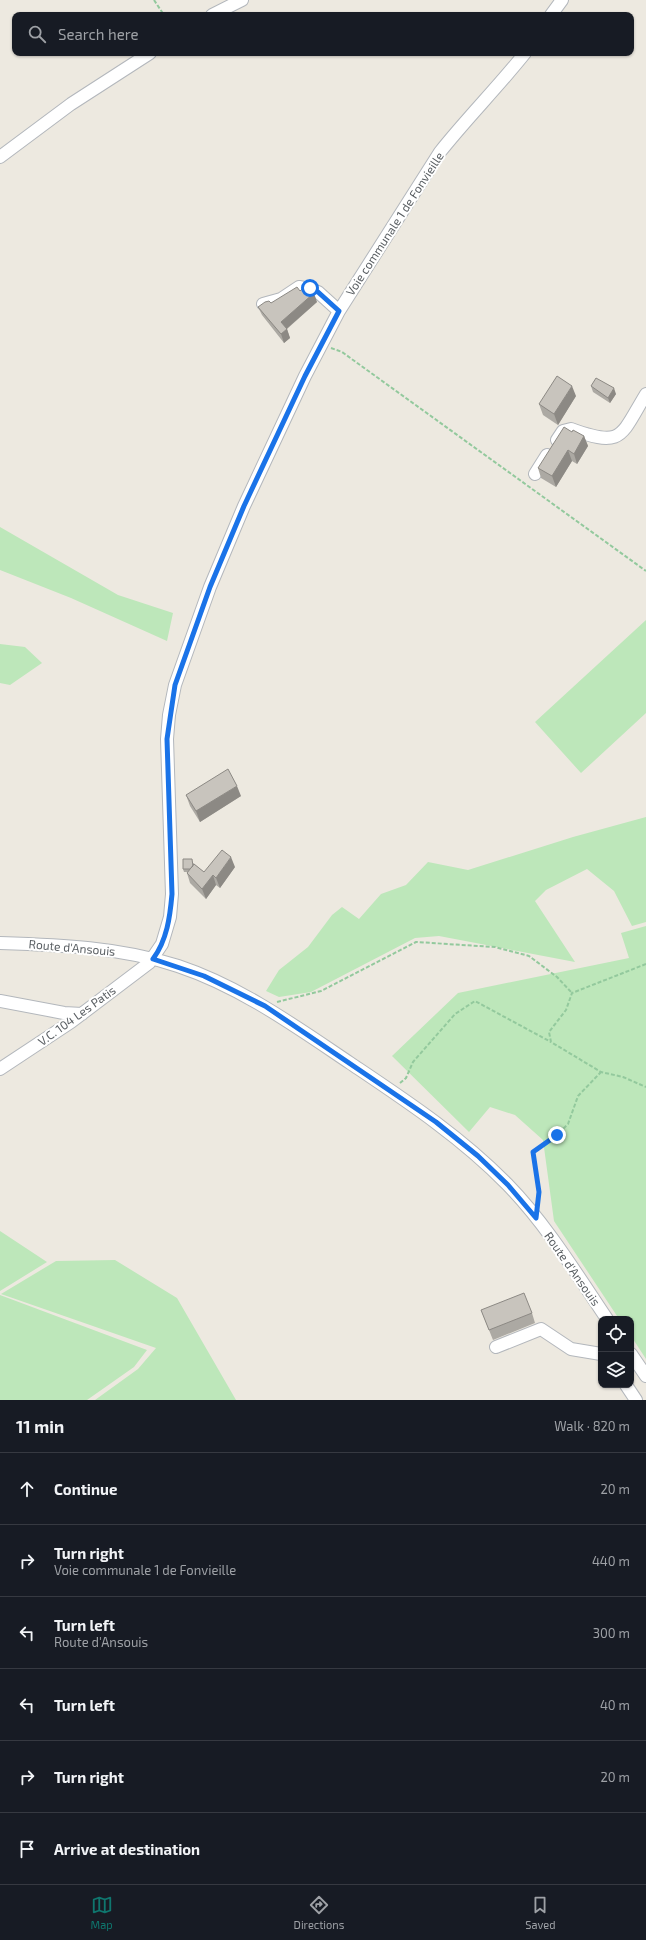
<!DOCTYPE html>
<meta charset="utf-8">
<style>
:root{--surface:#171b24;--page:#242831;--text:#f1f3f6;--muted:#9ea1a6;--line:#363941;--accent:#0f766e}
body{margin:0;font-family:"Exo 2",sans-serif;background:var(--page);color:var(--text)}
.controls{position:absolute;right:12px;bottom:12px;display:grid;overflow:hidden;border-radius:8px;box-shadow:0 1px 3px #0004}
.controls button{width:36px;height:36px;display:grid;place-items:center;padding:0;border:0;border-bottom:1px solid var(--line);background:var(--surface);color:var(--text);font:20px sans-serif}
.stop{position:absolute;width:12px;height:12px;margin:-9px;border:3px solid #1a73e8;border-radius:50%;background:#fff}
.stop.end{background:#1a73e8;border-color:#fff;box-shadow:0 1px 4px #0008}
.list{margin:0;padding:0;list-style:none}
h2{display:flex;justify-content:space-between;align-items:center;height:52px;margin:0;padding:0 16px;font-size:17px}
h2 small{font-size:13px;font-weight:400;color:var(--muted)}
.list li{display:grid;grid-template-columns:26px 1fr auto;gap:12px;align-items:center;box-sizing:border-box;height:72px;padding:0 16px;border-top:1px solid var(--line)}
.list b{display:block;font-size:15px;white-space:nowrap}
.list p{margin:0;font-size:13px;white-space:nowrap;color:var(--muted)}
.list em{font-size:13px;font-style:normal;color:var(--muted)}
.icon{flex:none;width:22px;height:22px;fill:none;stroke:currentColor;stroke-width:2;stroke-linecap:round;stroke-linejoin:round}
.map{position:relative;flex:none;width:646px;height:1400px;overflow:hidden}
.search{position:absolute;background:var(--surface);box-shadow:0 1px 3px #0004;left:12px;right:12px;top:12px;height:44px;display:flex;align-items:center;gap:10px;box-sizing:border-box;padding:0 14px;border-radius:8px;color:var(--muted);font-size:15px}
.sheet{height:484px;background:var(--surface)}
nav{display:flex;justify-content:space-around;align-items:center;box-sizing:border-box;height:56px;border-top:1px solid var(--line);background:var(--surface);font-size:11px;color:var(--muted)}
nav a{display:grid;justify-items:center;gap:2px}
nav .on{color:var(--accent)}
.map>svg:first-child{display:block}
.green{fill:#bde7ba}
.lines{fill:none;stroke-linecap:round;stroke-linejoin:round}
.minor-casing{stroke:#b3b7bc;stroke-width:14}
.path{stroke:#93c99d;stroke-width:2;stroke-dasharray:4 2;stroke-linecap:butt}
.minor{stroke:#fff;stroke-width:12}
.wall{fill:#aca9a3}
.shaded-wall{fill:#8c8984}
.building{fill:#c8c4bd;stroke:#8c8984}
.route{stroke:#1a73e8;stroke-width:5}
.labels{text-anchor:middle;stroke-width:4;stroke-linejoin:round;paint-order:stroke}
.street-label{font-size:12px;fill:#595e62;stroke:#fff}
</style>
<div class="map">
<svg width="646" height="1400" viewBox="0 0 646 1400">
<rect width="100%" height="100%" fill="#ede9e0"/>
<path class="green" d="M0 527 118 595 173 613 167 641 71 598 0 570Z
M646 620V713L581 773 535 722Z
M0 644 25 647 42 663 10 685 0 683Z
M646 817V922L632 926 614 891 587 869 546 890 535 901 575 962 439 936 415 938 311 992 279 997 266 991 279 970 308 947 332 915 342 907 359 919 381 894 406 885 428 862 468 870 573 837Z
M646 926V1359L631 1336V1319H619L554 1221 543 1140 515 1115 490 1107 469 1132 392 1056 458 993 629 958 621 933Z
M0 1231 47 1262 0 1291Z
M115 1260 177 1298 236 1400H95L138 1369 156 1348 1 1294 56 1261Z
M0 1295 147 1350 134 1367 87 1400H0Z"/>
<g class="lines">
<g class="minor-casing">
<path id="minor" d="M212 15 242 0
M551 15 562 0
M0 157 71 104 150 53
M263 304 281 299 299 287 310 289 318 292 339 311
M557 440 563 431 571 429C623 448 620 437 646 394
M535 474 547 455
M0 943C60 945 120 947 178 966 241 987 295 1026 350 1063 405 1100 460 1136 507 1184 546 1224 576 1273 607 1319
M0 1001 64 1013 82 1014
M0 1069 71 1022 149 963 162 944 170 917 172 894 167 739 169 715 175 685 210 587 244 506 305 376 339 311 440 152C467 118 498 87 525 53
M496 1347 541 1329 571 1349 601 1354
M631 1354 646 1376
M626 1385 636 1400"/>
</g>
<path class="path" d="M154 0 164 15
M331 348 342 352 646 571
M646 964 572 993 566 1010 549 1032 551 1042 601 1072 623 1077 646 1087
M277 1002 321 991 416 942 495 947 529 956 557 977 572 993
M400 1083 406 1078 413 1062 455 1014 475 1001 551 1042
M538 1203 539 1192 533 1152 557 1135 568 1124 578 1096 601 1072"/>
<use href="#minor" class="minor"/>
</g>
<path class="wall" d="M300 291 317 302 287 329 290 338 284 343 262 315 258 307 271 303Z
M591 386 616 394 610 403 593 392Z
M576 396 558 425 543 415 539 404Z
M572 432 584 436 588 446 577 464 572 461 556 487 541 478 538 468Z
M186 795 241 796 200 822 190 806Z
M194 863V864L204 872 235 867 220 888 216 885 206 899 190 883 187 873 188 872H184L183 869Z
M481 1310 532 1313 535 1323 493 1340Z"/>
<path class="shaded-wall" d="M314 293 317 302 284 331 281 322Z
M287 329 290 338 284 343 281 334Z
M572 386 576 396 558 425 554 414Z
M614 388 616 394 610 403 608 398Z
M584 436 588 446 577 464 574 454Z
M568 450 572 461 556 487 552 476Z
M237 786 241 796 200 822 196 811Z
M231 857 235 867 220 888 216 878Z
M213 875 216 885 206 899 202 889Z"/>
<path class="building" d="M297 287 300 291 304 287 314 293 281 322 287 329 281 334 258 307 265 302 269 301 271 303Z
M557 376 572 386 554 414 539 404Z
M596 378 614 388 608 398 591 386Z
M564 427 572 432 573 430 584 436 574 454 568 450 552 476 538 468Z
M228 769 237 786 196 811 186 795Z
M222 850 231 857 216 878 213 875 202 889 187 873 194 864 204 872Z
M183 859H192L193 866 190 869H183Z
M524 1293 532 1313 489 1330 481 1310Z"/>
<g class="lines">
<path class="route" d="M310 288 318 292 339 311 305 376 244 506 210 587 175 685 167 739 172 894C170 917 167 940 153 959L204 976 265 1006 436 1122 478 1156 508 1185 536 1218 539 1192 533 1152 557 1135"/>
</g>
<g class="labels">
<g class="street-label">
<text transform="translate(395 224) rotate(-57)" y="4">Voie communale 1 de Fonvieille</text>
<text transform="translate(72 948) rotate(5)" y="4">Route d'Ansouis</text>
<text transform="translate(77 1016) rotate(-36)" y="4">V.C. 104 Les Patis</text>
<text transform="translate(572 1269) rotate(55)" y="4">Route d'Ansouis</text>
</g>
</g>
</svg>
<div class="controls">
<button><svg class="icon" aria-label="locate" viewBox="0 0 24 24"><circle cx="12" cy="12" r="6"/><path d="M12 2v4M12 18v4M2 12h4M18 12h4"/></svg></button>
<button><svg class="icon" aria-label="layers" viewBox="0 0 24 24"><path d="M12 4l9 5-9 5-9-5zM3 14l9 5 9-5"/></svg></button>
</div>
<div class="stop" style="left:310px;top:288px"></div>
<div class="stop end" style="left:557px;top:1135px"></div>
<div class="search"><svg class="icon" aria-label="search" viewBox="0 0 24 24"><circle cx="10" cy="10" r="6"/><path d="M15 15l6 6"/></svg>Search here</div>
</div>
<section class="sheet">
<h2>11 min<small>Walk · 820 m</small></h2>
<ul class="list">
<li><svg class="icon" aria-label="ahead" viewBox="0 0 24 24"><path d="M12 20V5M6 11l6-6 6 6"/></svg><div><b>Continue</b></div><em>20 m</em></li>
<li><svg class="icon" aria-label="right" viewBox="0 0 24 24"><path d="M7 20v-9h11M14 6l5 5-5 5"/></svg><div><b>Turn right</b><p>Voie communale 1 de Fonvieille</p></div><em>440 m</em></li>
<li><svg class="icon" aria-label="left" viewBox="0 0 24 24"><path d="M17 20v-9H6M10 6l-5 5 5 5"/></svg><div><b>Turn left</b><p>Route d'Ansouis</p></div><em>300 m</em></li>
<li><svg class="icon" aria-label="left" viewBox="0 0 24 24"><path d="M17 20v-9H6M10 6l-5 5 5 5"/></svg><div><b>Turn left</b></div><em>40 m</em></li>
<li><svg class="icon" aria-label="right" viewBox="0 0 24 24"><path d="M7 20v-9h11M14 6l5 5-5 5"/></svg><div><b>Turn right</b></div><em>20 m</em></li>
<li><svg class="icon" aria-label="arrive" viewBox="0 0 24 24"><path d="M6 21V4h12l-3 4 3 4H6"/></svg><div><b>Arrive at destination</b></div></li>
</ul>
</section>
<nav>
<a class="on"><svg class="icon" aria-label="map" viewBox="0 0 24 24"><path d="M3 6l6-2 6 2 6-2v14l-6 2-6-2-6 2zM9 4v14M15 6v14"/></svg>Map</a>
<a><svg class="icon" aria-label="directions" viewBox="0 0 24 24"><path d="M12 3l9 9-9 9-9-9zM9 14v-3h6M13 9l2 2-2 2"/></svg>Directions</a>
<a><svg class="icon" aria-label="saved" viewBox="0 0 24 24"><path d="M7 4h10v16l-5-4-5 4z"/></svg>Saved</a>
</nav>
